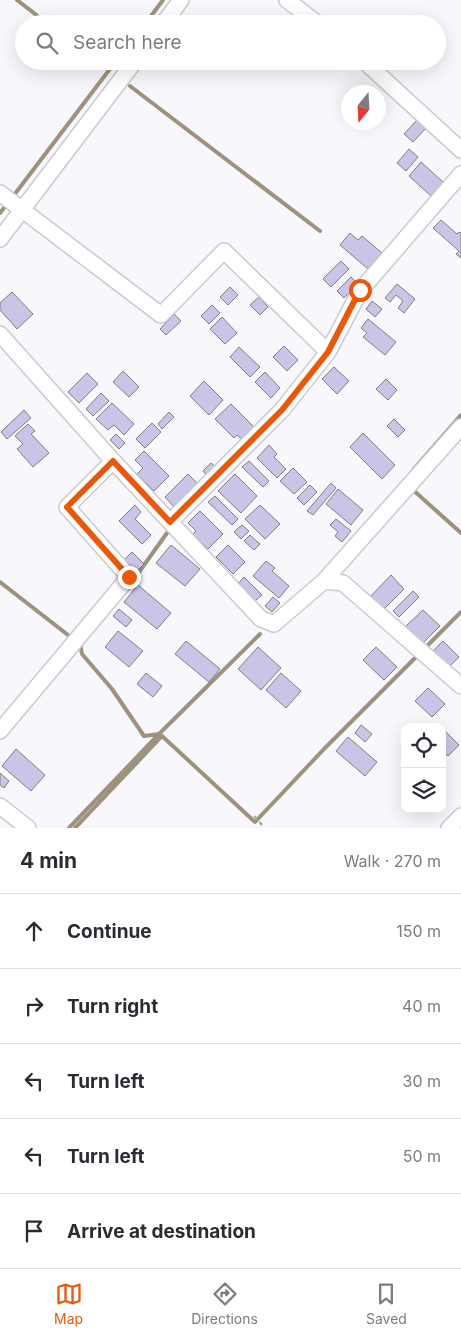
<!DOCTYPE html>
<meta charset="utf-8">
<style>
:root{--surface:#fff;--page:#f7f7f7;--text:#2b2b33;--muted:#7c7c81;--line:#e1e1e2;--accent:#ea580c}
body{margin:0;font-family:Inter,sans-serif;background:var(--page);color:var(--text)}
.controls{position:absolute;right:15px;bottom:15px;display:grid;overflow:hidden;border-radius:10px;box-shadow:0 5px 20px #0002}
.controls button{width:45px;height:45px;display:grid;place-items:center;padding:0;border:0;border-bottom:1px solid var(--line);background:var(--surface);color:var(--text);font:25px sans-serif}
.compass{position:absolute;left:341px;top:85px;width:45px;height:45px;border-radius:50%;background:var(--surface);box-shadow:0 5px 20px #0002;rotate:198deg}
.stop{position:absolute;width:15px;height:15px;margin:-11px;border:4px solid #ea580c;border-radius:50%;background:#fff}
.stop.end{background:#ea580c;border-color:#fff;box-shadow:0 1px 5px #0008}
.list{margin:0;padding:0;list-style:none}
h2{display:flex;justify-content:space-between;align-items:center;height:65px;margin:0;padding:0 20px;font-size:21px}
h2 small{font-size:16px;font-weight:400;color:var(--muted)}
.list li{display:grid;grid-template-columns:32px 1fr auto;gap:15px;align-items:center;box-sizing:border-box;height:75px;padding:0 20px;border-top:1px solid var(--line)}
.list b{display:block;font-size:19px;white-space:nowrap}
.list em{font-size:16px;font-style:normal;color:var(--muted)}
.icon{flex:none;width:28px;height:28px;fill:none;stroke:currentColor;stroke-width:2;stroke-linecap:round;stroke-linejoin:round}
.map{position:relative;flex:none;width:461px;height:828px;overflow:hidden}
.search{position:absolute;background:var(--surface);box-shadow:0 5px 20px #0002;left:15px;right:15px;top:15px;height:55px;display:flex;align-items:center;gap:12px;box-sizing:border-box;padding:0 18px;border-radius:28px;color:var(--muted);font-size:19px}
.sheet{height:440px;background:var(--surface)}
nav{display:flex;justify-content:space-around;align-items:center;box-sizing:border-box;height:70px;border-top:1px solid var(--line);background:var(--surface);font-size:14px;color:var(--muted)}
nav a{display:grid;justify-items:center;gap:2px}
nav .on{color:var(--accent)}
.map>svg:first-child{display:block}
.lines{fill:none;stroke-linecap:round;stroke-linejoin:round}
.stream{stroke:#9f927d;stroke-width:4}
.building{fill:#cac5e6;stroke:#7e7e82}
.minor-casing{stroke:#cbcacf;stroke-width:18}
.path{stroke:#ababaf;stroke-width:2.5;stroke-dasharray:4 4;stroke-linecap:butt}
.minor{stroke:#fff;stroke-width:15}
.route{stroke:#ea580c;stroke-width:6}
</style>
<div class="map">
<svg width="461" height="828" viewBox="0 0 461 828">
<rect width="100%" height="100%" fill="#f8f7fc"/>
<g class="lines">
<path class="stream" d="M17 0 48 24
M145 24 163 0
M97 61 109 70
M130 86 320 231
M11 199 116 61
M0 213 7 204
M413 470 461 415
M412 489 461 533
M134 579 167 533
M0 582 68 635
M80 643 82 654 112 689 144 736 159 734
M427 646 461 612
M69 828 159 734 260 634
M75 828 162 736 255 822 324 749 417 656"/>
</g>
<path class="building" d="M417 120 426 128 413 142 404 134Z
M409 149 418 157 406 171 397 163Z
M421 162 443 182 431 196 409 176Z
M441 220 457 234 459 232 461 233V258L456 254 459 251 433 228Z
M350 233 358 240 362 236 382 253 368 269 340 245Z
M341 261 349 269 331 287 323 279Z
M351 277 358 284 344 298 337 291Z
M397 284 415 299 404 313 398 308 403 301 396 295 390 302 385 298Z
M230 287 238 295 228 305 220 297Z
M12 292 33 314 17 329 0 310V303Z
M259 297 268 307 260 315 250 305Z
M372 301 382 309 375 317 366 309Z
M212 305 220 313 209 324 201 316Z
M174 314 181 321 166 335 160 329Z
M222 317 237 333 225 344 210 329Z
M368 319 396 342 385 355 363 337 367 333 361 328Z
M284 346 298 360 287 371 273 357Z
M239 347 260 367 250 377 230 357Z
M334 367 349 381 337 394 322 379Z
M123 371 139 387 129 397 113 382Z
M265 372 280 388 271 398 255 382Z
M87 373 98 384 79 403 68 392Z
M386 379 397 390 388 400 376 389Z
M204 381 223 400 209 415 190 396Z
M101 393 109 401 93 416 86 409Z
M112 403 134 424 124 435 114 425 108 430 96 419Z
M231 404 255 428 243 440 237 435 234 438 215 419Z
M24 410 31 418 7 439 1 432Z
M169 412 174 417 162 429 158 424Z
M394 419 405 430 398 437 387 426Z
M152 423 161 432 145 448 136 439Z
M28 424 35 431 31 434 49 453 33 467 17 449 23 444 15 436Z
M363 433 395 465 382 479 350 447Z
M116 434 125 443 119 449 110 440Z
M269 445 277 454 274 457 286 469 277 478 257 458Z
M144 451 169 476 154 491 137 474 143 468 135 460Z
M249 461 269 481 263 487 242 467Z
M211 463 217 468 208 477 203 471Z
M293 468 307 482 294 494 280 481Z
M188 474 199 485 175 508 165 497Z
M235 474 257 496 241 513 218 491Z
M331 483 336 488 313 515 307 511Z
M310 485 317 492 304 505 297 498Z
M338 489 363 510 351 525 326 504Z
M215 496 238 519 232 525 208 502Z
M135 505 141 512 135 519 151 535 142 544 119 521Z
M260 505 280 524 265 539 245 519Z
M200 511 223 534 208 549 193 534 196 531 188 523Z
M336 519 351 531 342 542 335 536 338 532 330 525Z
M242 525 249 531 241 539 234 532Z
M250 535 260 544 254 550 244 541Z
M171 545 200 569 185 586 156 563Z
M228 545 245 562 233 574 216 557Z
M132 552 144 564 136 572 124 560Z
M266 561 275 568 272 571 289 586 279 598 253 576Z
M391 575 404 589 384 609 371 596Z
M244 577 262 595 255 601 238 584Z
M138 585 171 613 157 629 124 602Z
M413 591 419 597 399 617 393 611Z
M273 597 280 603 272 612 265 606Z
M119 609 132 620 126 627 113 616Z
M423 610 440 626 422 644 405 627Z
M118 631 143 651 129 667 105 647Z
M186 641 220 669 209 682 175 654Z
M443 641 459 657 448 668 432 652Z
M258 647 281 668 261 690 238 669Z
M376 647 397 667 384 680 363 660Z
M146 673 162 686 153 697 137 684Z
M281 673 301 691 286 708 266 690Z
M428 688 445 704 432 717 415 701Z
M361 725 372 734 365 742 355 733Z
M442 728 459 745 448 756 442 750Z
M348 737 377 762 365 776 336 751Z
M16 749 45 775 31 791 2 766Z
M0 773 9 781 4 788 0 785Z"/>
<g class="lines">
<g class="minor-casing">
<path id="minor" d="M287 0 318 24
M163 24 181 0
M364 61 461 150
M0 193 161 315 224 251 328 352
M0 239 135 61
M0 334 113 461 261 619 274 624 324 581 461 427
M170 522 282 410 328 352 360 291 461 174
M324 581 343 583 461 686
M0 731 129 577 67 507 113 461
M0 806 28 828
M449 828 461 816"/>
</g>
<path class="path" d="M254 816 265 828"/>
<use href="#minor" class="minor"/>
</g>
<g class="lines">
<path class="route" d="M129 577 67 507 113 461 170 522 282 410 328 352 360 290"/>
</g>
</svg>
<div class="controls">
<button><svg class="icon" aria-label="locate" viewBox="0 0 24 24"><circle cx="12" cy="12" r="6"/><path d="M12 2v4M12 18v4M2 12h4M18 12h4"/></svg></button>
<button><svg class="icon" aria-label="layers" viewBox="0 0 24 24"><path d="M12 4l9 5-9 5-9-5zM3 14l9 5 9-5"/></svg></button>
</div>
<svg class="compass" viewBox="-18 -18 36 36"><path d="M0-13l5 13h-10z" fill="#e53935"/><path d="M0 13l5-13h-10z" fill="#7c7c81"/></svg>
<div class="stop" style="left:360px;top:290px"></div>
<div class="stop end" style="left:129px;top:577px"></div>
<div class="search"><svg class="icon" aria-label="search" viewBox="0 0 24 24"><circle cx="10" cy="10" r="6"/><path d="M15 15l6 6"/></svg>Search here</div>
</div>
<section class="sheet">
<h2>4 min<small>Walk · 270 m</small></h2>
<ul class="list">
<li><svg class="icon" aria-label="ahead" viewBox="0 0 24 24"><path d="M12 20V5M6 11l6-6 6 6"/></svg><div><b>Continue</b></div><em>150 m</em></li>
<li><svg class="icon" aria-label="right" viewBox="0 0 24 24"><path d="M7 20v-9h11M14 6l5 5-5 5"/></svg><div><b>Turn right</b></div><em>40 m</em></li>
<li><svg class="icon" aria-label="left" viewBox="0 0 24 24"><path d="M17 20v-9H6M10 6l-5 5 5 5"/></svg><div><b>Turn left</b></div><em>30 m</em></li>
<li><svg class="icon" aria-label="left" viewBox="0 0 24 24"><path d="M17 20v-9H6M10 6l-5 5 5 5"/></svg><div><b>Turn left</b></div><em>50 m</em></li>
<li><svg class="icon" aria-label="arrive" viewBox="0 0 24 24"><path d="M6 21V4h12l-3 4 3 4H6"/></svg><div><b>Arrive at destination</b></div></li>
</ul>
</section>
<nav>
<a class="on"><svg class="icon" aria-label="map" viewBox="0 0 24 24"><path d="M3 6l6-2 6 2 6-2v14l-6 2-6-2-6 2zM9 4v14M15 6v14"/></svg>Map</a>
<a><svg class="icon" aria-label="directions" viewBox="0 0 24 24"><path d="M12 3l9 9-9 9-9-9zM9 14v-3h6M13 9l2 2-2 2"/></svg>Directions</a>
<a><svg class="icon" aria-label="saved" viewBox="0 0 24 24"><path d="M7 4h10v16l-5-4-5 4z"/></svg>Saved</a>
</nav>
